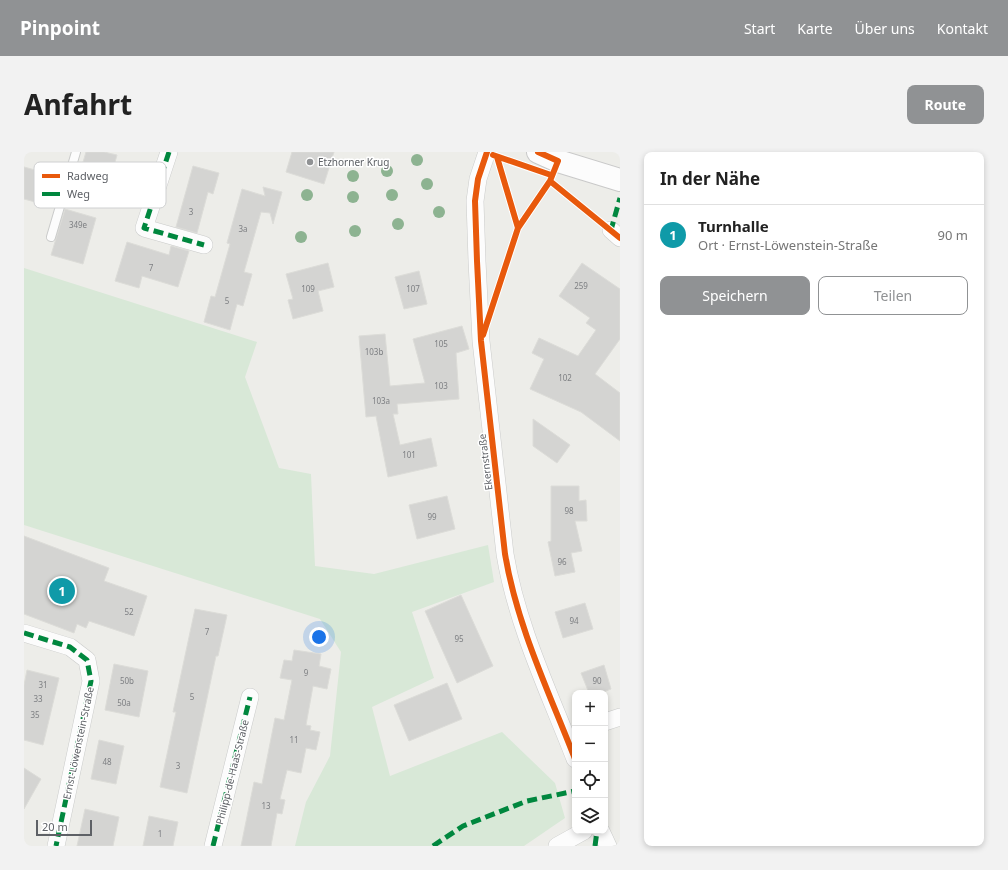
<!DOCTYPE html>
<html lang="de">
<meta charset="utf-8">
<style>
:root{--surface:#fff;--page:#f2f2f2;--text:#222;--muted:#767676;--line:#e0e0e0;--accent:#909294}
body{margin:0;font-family:"Noto Sans",sans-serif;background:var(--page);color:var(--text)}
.controls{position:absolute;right:12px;bottom:12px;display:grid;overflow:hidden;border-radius:8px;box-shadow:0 2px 6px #0003}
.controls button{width:36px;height:36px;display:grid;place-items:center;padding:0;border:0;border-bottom:1px solid var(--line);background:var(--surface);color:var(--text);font:20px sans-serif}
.scale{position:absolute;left:12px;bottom:10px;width:56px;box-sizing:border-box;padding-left:4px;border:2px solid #5e6166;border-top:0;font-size:11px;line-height:14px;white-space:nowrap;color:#5e6166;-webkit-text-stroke:3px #fff;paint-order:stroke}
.you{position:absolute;left:295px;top:485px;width:14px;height:14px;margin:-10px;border:3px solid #fff;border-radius:50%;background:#1a73e8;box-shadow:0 0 0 6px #1a73e833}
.badge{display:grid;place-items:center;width:26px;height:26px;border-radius:50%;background:var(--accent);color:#fff;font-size:13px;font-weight:700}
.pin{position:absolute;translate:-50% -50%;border:2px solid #fff;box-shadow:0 1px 4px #0006}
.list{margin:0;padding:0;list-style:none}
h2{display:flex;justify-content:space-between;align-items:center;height:52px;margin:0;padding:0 16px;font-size:17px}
h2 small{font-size:13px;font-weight:400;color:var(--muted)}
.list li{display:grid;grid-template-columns:26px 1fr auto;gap:12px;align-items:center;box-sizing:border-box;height:60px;padding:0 16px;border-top:1px solid var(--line)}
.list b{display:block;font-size:15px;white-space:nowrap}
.list p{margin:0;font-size:13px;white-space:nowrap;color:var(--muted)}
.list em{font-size:13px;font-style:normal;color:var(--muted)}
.actions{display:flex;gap:8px;padding:12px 16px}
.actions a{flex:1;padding:9px 0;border:1px solid var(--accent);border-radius:8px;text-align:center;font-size:14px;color:var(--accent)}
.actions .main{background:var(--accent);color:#fff}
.icon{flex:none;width:22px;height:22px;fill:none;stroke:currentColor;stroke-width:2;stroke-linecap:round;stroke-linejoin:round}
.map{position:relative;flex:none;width:596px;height:694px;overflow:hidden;border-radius:8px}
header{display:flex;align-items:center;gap:24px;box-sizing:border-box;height:56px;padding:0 20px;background:var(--accent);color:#fff}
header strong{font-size:19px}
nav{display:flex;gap:22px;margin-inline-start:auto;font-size:14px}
.intro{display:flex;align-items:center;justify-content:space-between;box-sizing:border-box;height:96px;padding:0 24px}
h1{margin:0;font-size:28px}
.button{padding:10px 18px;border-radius:8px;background:var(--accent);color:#fff;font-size:14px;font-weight:700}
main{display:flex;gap:24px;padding:0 24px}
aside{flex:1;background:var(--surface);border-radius:8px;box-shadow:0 2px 6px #0003}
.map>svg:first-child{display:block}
.green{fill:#d8e8d7}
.building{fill:#d4d4d2;stroke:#dcdcd8}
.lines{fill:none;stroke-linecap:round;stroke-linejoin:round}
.lane-casing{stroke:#cacbca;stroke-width:10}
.street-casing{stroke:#cacbca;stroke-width:18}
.secondary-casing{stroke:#c9c9c9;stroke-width:24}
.lane{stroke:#fcfcfc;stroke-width:8}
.street{stroke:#fcfcfc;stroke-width:17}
.secondary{stroke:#fcfcfc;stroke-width:22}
.quiet{stroke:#00873e;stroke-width:5;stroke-dasharray:10 5;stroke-linecap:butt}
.cycleway-casing{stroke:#fff;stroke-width:8}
.cycleway{stroke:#e8590c;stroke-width:6}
.tree{fill:#8db391}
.poi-dot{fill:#909294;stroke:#fff;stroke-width:1.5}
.labels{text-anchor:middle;stroke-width:3;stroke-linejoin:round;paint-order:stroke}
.number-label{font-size:8px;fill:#7d7f82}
.poi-label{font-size:10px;fill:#5e6166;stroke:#fff;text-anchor:start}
.street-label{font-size:10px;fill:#5e6166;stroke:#fff}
.key{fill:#fff;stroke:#cfd0d1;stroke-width:1}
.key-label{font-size:11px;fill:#5e6166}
</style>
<header>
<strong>Pinpoint</strong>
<nav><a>Start</a><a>Karte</a><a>Über uns</a><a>Kontakt</a></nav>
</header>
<div class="intro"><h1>Anfahrt</h1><a class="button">Route</a></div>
<main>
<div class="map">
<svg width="596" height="694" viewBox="0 0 596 694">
<rect width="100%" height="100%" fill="#edede9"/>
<path class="green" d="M0 116 233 190 221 225 255 316 287 322 291 414 350 422 464 393 470 430 388 460 410 526 348 555 366 624 478 580 531 631 541 666 500 694H271L282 650 306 604 317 500 296 467 0 373Z"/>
<path class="building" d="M62 0H80L93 3 84 36 54 27Z
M268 0H310L300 32 262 20Z
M169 14 195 21 189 42 184 40 173 81 152 75Z
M0 15 30 23 22 53 0 47Z
M239 35 258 40 249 72 246 61 237 60 220 120 228 122 219 154 213 152 206 178 180 170 187 144 191 145 206 92 203 91 218 37 241 44Z
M41 57 72 66 59 112 27 103Z
M103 90 145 103 147 94 165 99 154 135 118 124 115 136 91 129Z
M304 111 310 135 294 139 299 159 269 167 264 148 269 147 262 122Z
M558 111 596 137V187L571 222 596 241V289L557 260 506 237 520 207 508 201 515 186 554 204 572 178 562 171 566 166 535 144Z
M395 119 403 152 380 157 371 125Z
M438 174 445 197 432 201 435 247 373 252 374 262H369L376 293 407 286 413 314 364 325 352 264 342 265 335 184 361 182 366 234 401 231 389 187Z
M509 267 546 293 533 311 509 294Z
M527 334H555V349L562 348 563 369H551L558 399 547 401 551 420 531 424 524 390 527 389Z
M423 344 431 377 393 387 385 353Z
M0 384 85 416 80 429 123 444 110 484 65 469 62 476 53 472 50 481 0 462Z
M437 443 469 514 433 531 401 459Z
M561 451 569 477 539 486 531 460Z
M171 457 203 463 194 504H192L163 641 136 635 152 560H149Z
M270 498 297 502 295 514 307 517 303 537 289 534 282 573 287 574 286 578 296 580 292 598 282 596 277 621 263 618 256 647 261 648 258 662 253 661 247 694H217L230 630 238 632 251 566 260 568 268 528 256 526 260 508 268 509Z
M90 512 124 519 115 565 81 558Z
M580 513 587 537 577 541H565L557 521Z
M3 518 35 526 19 593 0 588V533Z
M423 531 438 567 385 589 370 553Z
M75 588 100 594 92 632 67 627Z
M0 616 17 627 0 657Z
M61 657 95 665 89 694H53Z
M125 664 154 670 149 694H119Z"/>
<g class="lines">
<g class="lane-casing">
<path id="lane" d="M27 85 52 0"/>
</g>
<g class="street-casing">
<path id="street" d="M145 0 120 76 180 93
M463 0 454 27 451 49 453 109 457 189 481 402C493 474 525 540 551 607
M587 78 596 86
M0 481 46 495 63 508 67 529 32 694
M581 570 596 565
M577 679 584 694
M189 694 226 545
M533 694 560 679"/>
</g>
<g class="secondary-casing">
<path id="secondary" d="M514 0 534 9 596 28"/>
</g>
<use href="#lane" class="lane"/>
<use href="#street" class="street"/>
<use href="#secondary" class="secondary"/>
<path class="quiet" d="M145 0 120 76 180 93
M586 77 587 78 596 46
M0 481 46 495 63 508 67 529 32 694
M189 694 226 545
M409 694 439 674 503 649 551 639
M571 694 573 679"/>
<g class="cycleway-casing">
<path id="cycleway" d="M463 0 454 27 451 49 453 109 457 189 481 402C493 474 525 540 551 607
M514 0 534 9 526 29 596 86
M469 3 527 23
M473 5 494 76
M459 183 494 76 526 29"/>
</g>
<use href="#cycleway" class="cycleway"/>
</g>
<g class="tree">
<circle cx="393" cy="8" r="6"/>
<circle cx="363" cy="19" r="6"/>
<circle cx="329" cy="24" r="6"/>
<circle cx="403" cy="32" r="6"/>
<circle cx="283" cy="43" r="6"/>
<circle cx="368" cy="43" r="6"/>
<circle cx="329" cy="45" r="6"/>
<circle cx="415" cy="60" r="6"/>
<circle cx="374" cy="72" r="6"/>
<circle cx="331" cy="79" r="6"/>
<circle cx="277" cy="85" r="6"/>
</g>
<circle class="poi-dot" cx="286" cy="10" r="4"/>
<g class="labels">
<g class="number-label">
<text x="167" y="63">3</text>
<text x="54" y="76">349e</text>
<text x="219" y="80">3a</text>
<text x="127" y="119">7</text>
<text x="557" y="137">259</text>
<text x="284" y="140">109</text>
<text x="389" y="140">107</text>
<text x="203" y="152">5</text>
<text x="417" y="195">105</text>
<text x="350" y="203">103b</text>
<text x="541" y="229">102</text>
<text x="417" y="237">103</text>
<text x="357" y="252">103a</text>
<text x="385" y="306">101</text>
<text x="545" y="362">98</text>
<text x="408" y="368">99</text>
<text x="538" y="413">96</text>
<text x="105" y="463">52</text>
<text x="550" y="472">94</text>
<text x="183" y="483">7</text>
<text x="435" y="490">95</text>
<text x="282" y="524">9</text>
<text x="103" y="532">50b</text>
<text x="573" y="532">90</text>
<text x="19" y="536">31</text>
<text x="168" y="548">5</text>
<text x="14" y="550">33</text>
<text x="100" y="554">50a</text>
<text x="11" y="566">35</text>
<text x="270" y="591">11</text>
<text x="83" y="613">48</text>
<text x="154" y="617">3</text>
<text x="242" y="657">13</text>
<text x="136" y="685">1</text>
</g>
<g class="poi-label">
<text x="294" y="14">Etzhorner Krug</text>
</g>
<g class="street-label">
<text transform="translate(461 310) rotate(-97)" y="4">Ekernstraße</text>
<text transform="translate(54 591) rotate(-78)" y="4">Ernst-Löwenstein-Straße</text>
<text transform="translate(208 620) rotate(-76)" y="4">Philipp-de-Haas-Straße</text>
</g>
</g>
<rect x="10" y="10" width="132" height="46" rx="6" class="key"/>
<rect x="18" y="22" width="18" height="4" fill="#e8590c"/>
<rect x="18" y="40" width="18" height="4" fill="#00873e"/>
<g class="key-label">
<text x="43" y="28">Radweg</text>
<text x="43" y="46">Weg</text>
</g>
</svg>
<div class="controls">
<button>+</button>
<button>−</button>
<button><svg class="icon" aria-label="locate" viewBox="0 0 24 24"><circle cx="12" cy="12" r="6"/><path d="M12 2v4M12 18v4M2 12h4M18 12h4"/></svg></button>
<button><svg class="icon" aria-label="layers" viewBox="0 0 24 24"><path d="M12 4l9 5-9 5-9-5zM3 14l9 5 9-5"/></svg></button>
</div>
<div class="scale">20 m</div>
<div class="you"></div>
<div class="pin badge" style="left:38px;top:439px;background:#0f9aa8">1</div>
</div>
<aside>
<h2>In der Nähe<small></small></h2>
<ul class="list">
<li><span class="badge" style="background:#0f9aa8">1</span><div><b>Turnhalle</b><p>Ort · Ernst-Löwenstein-Straße</p></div><em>90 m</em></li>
</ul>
<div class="actions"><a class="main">Speichern</a><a>Teilen</a></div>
</aside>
</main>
